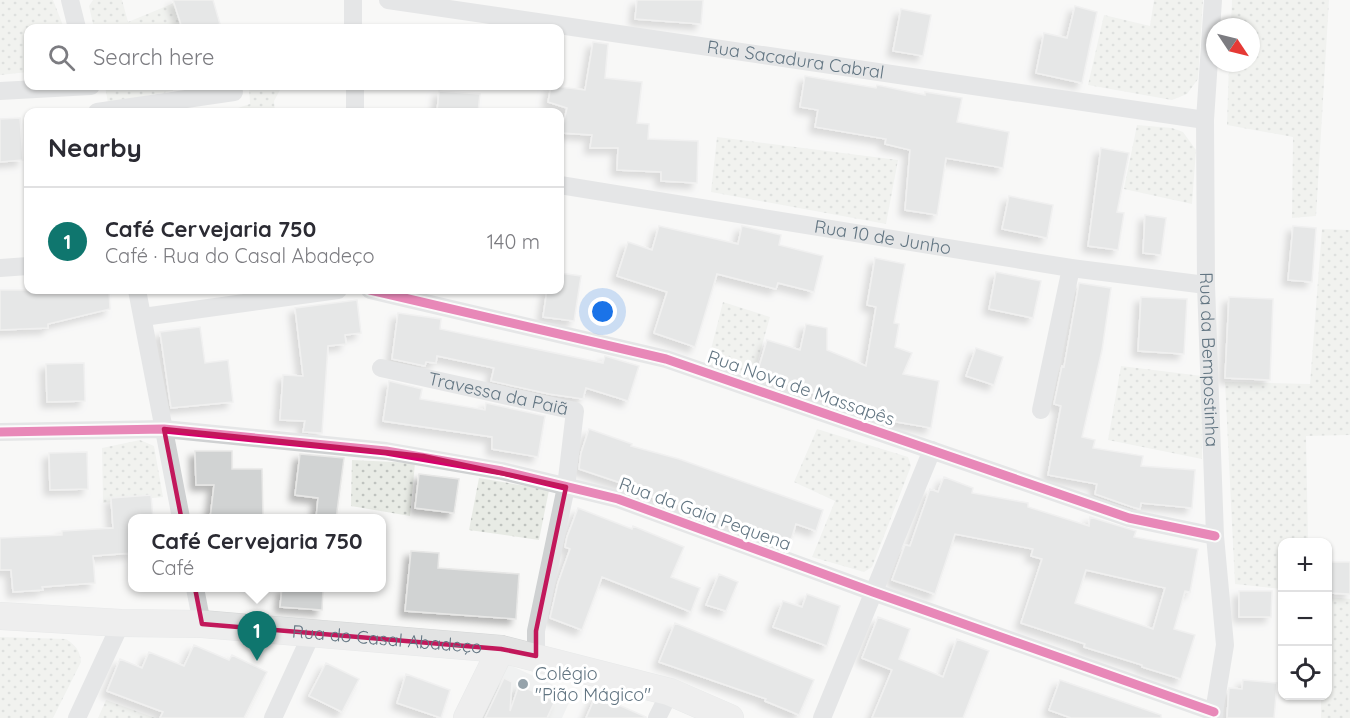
<!DOCTYPE html>
<meta charset="utf-8">
<style>
:root{--surface:#fff;--page:#f7f7f7;--text:#2b2b33;--muted:#7c7c81;--line:#e1e1e2;--accent:#0f766e}
body{margin:0;font-family:Quicksand,sans-serif;background:var(--page);color:var(--text)}
.controls{position:absolute;right:18px;bottom:18px;display:grid;overflow:hidden;border-radius:12px;box-shadow:0 2px 4px #0004}
.controls button{width:54px;height:54px;display:grid;place-items:center;padding:0;border:0;border-bottom:2px solid var(--line);background:var(--surface);color:var(--text);font:30px sans-serif}
.compass{position:absolute;left:1206px;top:18px;width:54px;height:54px;border-radius:50%;background:var(--surface);box-shadow:0 2px 4px #0004;rotate:125deg}
.you{position:absolute;left:603px;top:312px;width:21px;height:21px;margin:-15px;border:4px solid #fff;border-radius:50%;background:#1a73e8;box-shadow:0 0 0 9px #1a73e833}
.badge{display:grid;place-items:center;width:39px;height:39px;border-radius:50%;background:var(--accent);color:#fff;font-size:20px;font-weight:700}
.pin{position:absolute;translate:-50% -50px;filter:drop-shadow(0 2px 3px #0008)}
.pin::after{content:'';position:absolute;top:32px;width:21px;height:18px;background:inherit;clip-path:polygon(0 0,100% 0,50% 100%)}
.popup{position:absolute;left:128px;top:514px;width:258px;height:78px;box-sizing:border-box;display:grid;place-content:center;border-radius:12px;background:var(--surface);filter:drop-shadow(0 2px 4px #0005);font-size:20px;white-space:nowrap;color:var(--muted)}
.popup b{font-size:22px;color:var(--text)}
.popup::after{content:'';position:absolute;left:50%;top:100%;margin-left:-12px;border:12px solid transparent;border-top-color:var(--surface)}
.list{margin:0;padding:0;list-style:none}
h2{display:flex;justify-content:space-between;align-items:center;height:78px;margin:0;padding:0 24px;font-size:26px}
h2 small{font-size:20px;font-weight:400;color:var(--muted)}
.list li{display:grid;grid-template-columns:39px 1fr auto;gap:18px;align-items:center;box-sizing:border-box;height:108px;padding:0 24px;border-top:2px solid var(--line)}
.list b{display:block;font-size:22px;white-space:nowrap}
.list p{margin:0;font-size:20px;white-space:nowrap;color:var(--muted)}
.list em{font-size:20px;font-style:normal;color:var(--muted)}
.icon{flex:none;width:33px;height:33px;fill:none;stroke:currentColor;stroke-width:2;stroke-linecap:round;stroke-linejoin:round}
.map{position:relative;flex:none;width:1350px;height:718px;overflow:hidden}
.search{position:absolute;background:var(--surface);box-shadow:0 2px 4px #0004;left:24px;top:24px;width:540px;height:66px;display:flex;align-items:center;gap:15px;box-sizing:border-box;padding:0 21px;border-radius:12px;color:var(--muted);font-size:22px}
.panel{position:absolute;background:var(--surface);box-shadow:0 2px 4px #0004;left:24px;top:108px;width:540px;height:186px;border-radius:12px}
.map>svg:first-child{display:block}
.built{fill:#e7e9e8}
.grass{fill:url(#grass-dots)}
.building{fill:#d1d3d3;stroke:#e7e7e6;stroke-width:1.5;fill-rule:evenodd;filter:url(#shadow)}
.lines{fill:none;stroke-linecap:round;stroke-linejoin:round}
.secondary-casing{stroke:#d4d6d6;stroke-width:28}
.street{stroke:#cfd1d2;stroke-width:18}
.secondary{stroke:#e2e3e3;stroke-width:27}
.cycleway-casing{stroke:#fff;stroke-width:13}
.cycleway{stroke:#d6006c;stroke-width:9}
.marked{fill:none;stroke:#c2185b;stroke-width:4.5;stroke-linejoin:round}
.poi-dot{fill:#96a3ab;stroke:#fff;stroke-width:2}
.labels{text-anchor:middle;stroke-width:6;stroke-linejoin:round;paint-order:stroke}
.street-label{font-size:18px;fill:#627582;stroke:#fff}
.poi-label{font-size:18px;fill:#627582;stroke:#fff;text-anchor:start}
</style>
<div class="map">
<svg width="1350" height="718" viewBox="0 0 1350 718">
<defs>
<pattern id="grass-dots" width="8" height="8" patternUnits="userSpaceOnUse" patternTransform="scale(1.5)"><rect width="8" height="8" fill="#e8ebe5"/><path d="M2 2h.1M6 6h.1" fill="none" stroke="#bfc3bf" stroke-width="1.8" stroke-linecap="round"/></pattern>
<filter id="shadow"><feDropShadow dx="-5.5" dy="5.5" stdDeviation="3" flood-color="#0004"/></filter>
</defs>
<rect width="100%" height="100%" fill="#f8f8f7"/>
<path class="built" d="M503 662 573 694 562 718H478Z"/>
<path class="grass" d="M0 0H53L64 28H28V72L0 75Z
M93 0H122L128 22 174 3 182 28H94L89 6Z
M1154 0H1203L1198 79 1187 94 1172 100 1088 85 1104 15 1150 26Z
M1232 0H1329L1316 216 1292 218 1293 137 1227 125 1229 63H1251V27H1231Z
M105 86H172L173 91 108 103Z
M249 86H316L280 90 274 101 275 112H226L250 104Z
M1137 125 1172 128 1183 132 1196 150 1192 204 1124 189Z
M717 137 898 160 886 224 711 192Z
M1322 229 1350 230V435L1306 436 1308 542H1282V589L1235 584 1225 382 1310 384Z
M723 302 770 317 753 377 707 365Z
M1121 366 1202 376V459L1108 440Z
M817 429 908 457 911 466 872 567 864 572 812 557 835 501 794 482Z
M140 440 154 446 163 497 103 503 102 448Z
M352 460 415 463 410 516 351 506Z
M479 478 549 490 539 540 469 530Z
M1328 597 1350 599V718H1321V696H1328Z
M0 637 66 639C75 645 80 650 81 662L53 718H0Z
M106 700 155 718H98Z"/>
<path class="building" d="M173 0H213L220 24 207 28H182Z
M637 0H703L701 24 635 19Z
M1075 6 1097 12 1082 83 1036 73 1044 33 1067 38Z
M901 9 931 15 923 56 893 51Z
M593 42 608 44 605 78 642 82 637 123 649 124 648 139 698 141 697 183 661 181V172L617 170 618 148H590L592 135 561 133 567 108 548 102 551 86 585 90Z
M805 76 876 88 877 85 925 95V92L962 98 957 122 1009 132 1003 168 946 158 937 215 905 210 910 150 885 144 886 139 815 127 818 110 800 107Z
M439 91 480 94 478 112H437Z
M20 118 23 160 0 162V119Z
M1101 148 1129 153 1117 212 1124 213 1118 250 1088 246Z
M1009 196 1053 205 1047 238 1002 229Z
M1145 215 1166 218 1161 255 1143 253Z
M659 226 738 244 742 226 781 235 779 245 823 256 814 292 778 283 776 289 717 274 695 347 654 333 667 292 617 276 628 242 652 250Z
M1293 226 1316 228 1312 282 1288 280Z
M875 258 905 264 894 323 899 324 895 347 912 353 903 374 939 381 931 428 897 422 757 373 767 340 800 350 806 324 827 328V350L866 366 876 307 867 305Z
M996 272 1041 281 1033 318 989 309Z
M560 273 581 276 574 321 543 317 547 290H560Z
M1079 283 1111 288 1102 350 1082 437 1095 440 1093 448 1143 456 1141 466 1195 470 1192 508 1141 503 1140 509 1132 507 1095 494 1097 484 1048 475 1061 406 1054 404 1062 366 1064 367Z
M0 290H109L110 309 48 324V328L0 330Z
M1141 297 1187 299 1184 354 1138 351Z
M1229 297 1273 299 1270 380 1225 378Z
M357 300 361 333 345 335 346 344 328 346 322 433 303 432 305 421 280 420 283 375 303 376 295 308Z
M398 313 441 319 440 329 603 363 605 356 639 366 628 401 586 388 583 399 549 394 491 381 494 368 437 356 436 363 426 362 425 366 392 359Z
M200 327 205 363 228 360 233 402 171 408 160 332Z
M976 348 1003 357 994 385 966 376Z
M84 363 85 401 47 402 46 364Z
M389 381 422 389 420 399 485 410 486 403 545 416 538 457 492 449V437L383 421Z
M589 429 632 444 631 446 679 459 823 510 816 531 796 524 789 546 752 533 753 530 700 512 701 510 641 494 642 490 579 469 581 453Z
M195 451H232V469H262L263 519H210L214 485H196Z
M87 452 88 489 50 490 49 453Z
M300 454 344 458 336 519H316L318 498 295 495Z
M419 474 459 479 454 513 415 508Z
M944 477 973 488 972 493 1028 503V507L1089 526 1090 517 1136 531 1134 537 1198 549 1190 592 1185 591 1174 629 1195 635 1181 679 1142 667V665L1084 647 1085 644 1021 623 1042 559 1031 556 1033 549 955 534 935 594 892 580 905 545 910 546 930 489 938 492ZM1086 570 1165 588 1153 629 1075 603Z
M151 495 153 519H132V553L93 556 95 583 42 587 43 590 13 592 11 570H0V538L62 535V531L113 528 111 498Z
M578 508 632 529 633 526 684 547 671 577 700 588 691 612 602 577 582 630 550 618 558 583 570 549 565 547 567 537Z
M411 551 439 553 438 568 519 574 516 619 405 611Z
M1328 562H1350V594L1328 593Z
M719 574 738 582 726 611 706 605Z
M282 588H323L322 610 280 607Z
M1239 591H1272L1271 617H1239Z
M807 594 840 606 827 646 773 627 783 601 802 607Z
M878 617 910 629 899 659 943 677 957 639 989 651 963 718H872L892 670 862 658Z
M675 623 814 680 799 715 765 701 766 699 659 662Z
M194 645 229 660 232 655 267 672 244 718H160L163 712 107 691 120 659 142 668 149 652 184 666Z
M326 663 359 679 342 712 309 696Z
M406 674 450 690 441 718 397 703Z
M504 678 512 682 510 711 519 685 555 701 547 718H485Z
M1060 680 1161 715V718H1071L1049 710Z
M1243 680 1277 683 1274 718H1227L1229 688 1242 689Z
M596 695 646 717V718H586Z"/>
<g class="lines">
<g class="secondary-casing">
<g id="secondary">
<path id="s5" d="M0 616 121 623 202 624 501 649 670 692 730 718"/>
<path d="M467 718 501 649"/>
</g>
</g>
<g class="street">
<path d="M70 0 77 28"/>
<path d="M353 0V28"/>
<path id="s1" d="M388 0 1205 120"/>
<path id="s2" d="M1213 0 1205 120 1206 285 1215 536 1225 645 1213 718"/>
<path d="M355 86V112"/>
<path d="M0 91 91 86"/>
<path d="M97 112 234 92"/>
<path id="s3" d="M560 185 1071 268 1206 285"/>
<path d="M0 268 28 266"/>
<path d="M137 290 181 518"/>
<path d="M370 290 666 359 1129 518 1215 536"/>
<path d="M143 317 338 290"/>
<path id="s4" d="M381 368 575 411 566 487 536 631V656"/>
<path d="M1041 410 1071 268"/>
<path d="M0 432 164 429 386 451 502 471 618 499 873 592 1214 712"/>
<path d="M195 588 202 624"/>
<path d="M77 718 121 623"/>
<path d="M273 718 312 633"/>
<path d="M657 718 670 692"/>
<path d="M822 718 932 450"/>
</g>
<use href="#secondary" class="secondary"/>
<g class="cycleway-casing">
<path id="cycleway" d="M370 290 666 359 1129 518 1215 536
M0 432 164 429 386 451 502 471 618 499 873 592 1214 712"/>
</g>
<use href="#cycleway" class="cycleway"/>
</g>
<path d="M0 0H1350V718H0ZM164 429 423 456 566 487 536 631V656L501 649 202 624Z" fill="#f8f8f7" fill-opacity=".55" fill-rule="evenodd"/>
<path class="marked" d="M164 429 423 456 566 487 536 631V656L501 649 202 624Z"/>
<circle class="poi-dot" cx="523" cy="684" r="6"/>
<g class="labels">
<g class="street-label">
<text dy="6" stroke="none"><textPath href="#s1" startOffset="412">Rua Sacadura Cabral</textPath></text>
<text dy="6" stroke="none"><textPath href="#s3" startOffset="327">Rua 10 de Junho</textPath></text>
<text dy="6" stroke="none"><textPath href="#s2" startOffset="360">Rua da Bempostinha</textPath></text>
<text transform="translate(801 388) rotate(19)" y="6">Rua Nova de Massapês</text>
<text dy="6" stroke="none"><textPath href="#s4" startOffset="120">Travessa da Paiã</textPath></text>
<text transform="translate(705 514) rotate(20)" y="6">Rua da Gaia Pequena</text>
<text dy="6" stroke="none"><textPath href="#s5" startOffset="388">Rua do Casal Abadeço</textPath></text>
</g>
<g class="poi-label">
<text x="535" y="680">Colégio<tspan x="535" dy="21">"Pião Mágico"</tspan></text>
</g>
</g>
</svg>
<div class="controls">
<button>+</button>
<button>−</button>
<button><svg class="icon" aria-label="locate" viewBox="0 0 24 24"><circle cx="12" cy="12" r="6"/><path d="M12 2v4M12 18v4M2 12h4M18 12h4"/></svg></button>
</div>
<svg class="compass" viewBox="-18 -18 36 36"><path d="M0-13l5 13h-10z" fill="#e53935"/><path d="M0 13l5-13h-10z" fill="#7c7c81"/></svg>
<div class="you"></div>
<div class="pin badge" style="left:257px;top:661px">1</div>
<div class="popup"><b>Café Cervejaria 750</b>Café</div>
<div class="search"><svg class="icon" aria-label="search" viewBox="0 0 24 24"><circle cx="10" cy="10" r="6"/><path d="M15 15l6 6"/></svg>Search here</div>
<section class="panel">
<h2>Nearby<small></small></h2>
<ul class="list">
<li><span class="badge">1</span><div><b>Café Cervejaria 750</b><p>Café · Rua do Casal Abadeço</p></div><em>140 m</em></li>
</ul>
</section>
</div>
